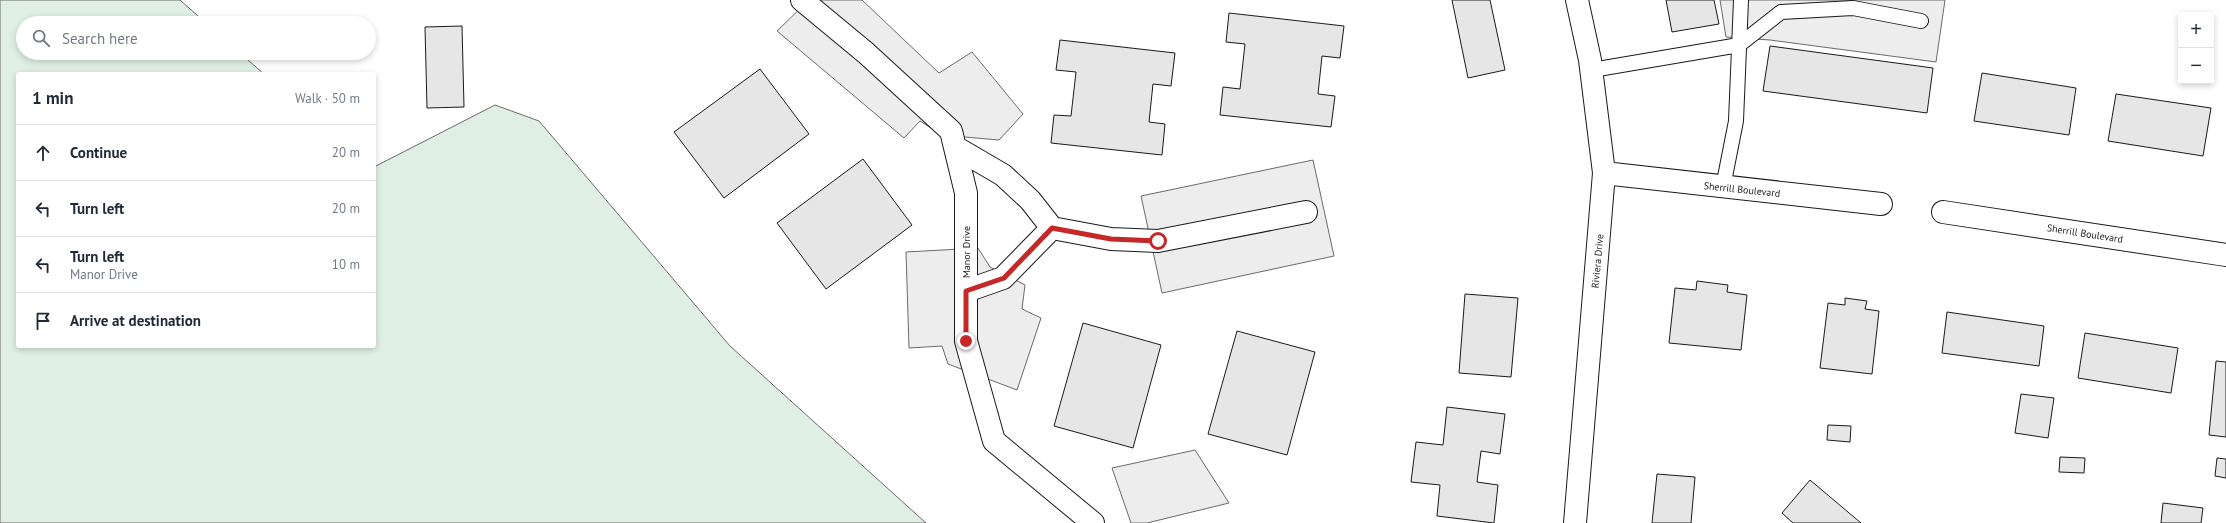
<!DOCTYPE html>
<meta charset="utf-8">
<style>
:root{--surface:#fff;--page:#f6f6f7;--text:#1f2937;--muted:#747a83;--line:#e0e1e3}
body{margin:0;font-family:"PT Sans",sans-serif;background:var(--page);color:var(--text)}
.controls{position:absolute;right:12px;top:12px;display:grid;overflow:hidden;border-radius:4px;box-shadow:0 2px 6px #0003}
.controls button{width:36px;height:36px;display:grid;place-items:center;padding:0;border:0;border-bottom:1px solid var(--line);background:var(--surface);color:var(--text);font:20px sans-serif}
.stop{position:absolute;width:12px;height:12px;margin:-9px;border:3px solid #c62828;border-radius:50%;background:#fff}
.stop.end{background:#c62828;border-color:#fff;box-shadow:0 1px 4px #0008}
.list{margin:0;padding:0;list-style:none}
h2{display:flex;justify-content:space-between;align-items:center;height:52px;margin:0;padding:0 16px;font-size:17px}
h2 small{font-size:13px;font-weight:400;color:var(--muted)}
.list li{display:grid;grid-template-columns:26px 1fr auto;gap:12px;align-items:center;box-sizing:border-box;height:56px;padding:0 16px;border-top:1px solid var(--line)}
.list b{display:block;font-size:15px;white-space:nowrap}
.list p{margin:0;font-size:13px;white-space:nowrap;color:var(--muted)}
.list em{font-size:13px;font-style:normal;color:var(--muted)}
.icon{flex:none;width:22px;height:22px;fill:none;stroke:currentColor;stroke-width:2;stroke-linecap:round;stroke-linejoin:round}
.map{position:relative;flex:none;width:2226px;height:523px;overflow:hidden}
.search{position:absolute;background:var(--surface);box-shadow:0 2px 6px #0003;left:16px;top:16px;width:360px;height:44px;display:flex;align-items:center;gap:10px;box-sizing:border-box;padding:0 14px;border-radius:22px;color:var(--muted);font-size:15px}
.panel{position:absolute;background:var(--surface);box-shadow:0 2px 6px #0003;left:16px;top:72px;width:360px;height:276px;border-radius:4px}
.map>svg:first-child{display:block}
.green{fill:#e0efe3;stroke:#6a6a6a}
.parking{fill:#ededed;stroke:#6a6a6a}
.building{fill:#e6e6e6;stroke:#1a1a1a}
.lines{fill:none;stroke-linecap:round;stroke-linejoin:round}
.service-casing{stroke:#1a1a1a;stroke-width:16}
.minor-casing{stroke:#1a1a1a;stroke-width:24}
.service{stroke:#fff;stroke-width:14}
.minor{stroke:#fff;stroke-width:22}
.route{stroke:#c62828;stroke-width:5}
.labels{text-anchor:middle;stroke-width:3;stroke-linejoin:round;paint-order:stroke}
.street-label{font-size:10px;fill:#1a1a1a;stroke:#fff}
</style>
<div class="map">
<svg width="2226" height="523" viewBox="0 0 2226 523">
<rect width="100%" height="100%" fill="#fff"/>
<path class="green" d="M0 0H180L206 23H23V53H240L264 74H18V346H374V167L495 105 539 121 730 346 926 523H0Z"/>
<path class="parking" d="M809 0H862L939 73 972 52 1023 114 999 140 942 135 920 121 904 138 777 31Z
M1720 0H1945L1936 62 1770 40 1726 37Z
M1313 160 1334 256 1162 293 1141 196Z
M978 248 990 267 1025 285 1022 309 1041 318 1017 390 948 364 942 346 909 348 906 252Z
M1195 450 1229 503 1147 523H1131L1112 468Z"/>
<path class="building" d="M1452 0H1490L1505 70 1468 78Z
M1666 0H1714L1719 24 1672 32Z
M1229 13 1344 26 1340 58 1322 56 1318 94 1335 96 1331 127 1220 115 1223 87 1240 89 1245 44 1226 42Z
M462 26 464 107 427 108 425 27Z
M1060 40 1175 53 1171 86 1153 84 1149 122 1165 124 1162 155 1051 143 1054 115 1071 116 1076 72 1056 70Z
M1770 46 1933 68 1927 113 1763 91Z
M760 69 809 134 724 198 674 132Z
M1982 73 2076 88 2069 135 1974 121Z
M2116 94 2211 108 2203 156 2108 141Z
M863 159 912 225 826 289 777 223Z
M1697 281 1728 285 1727 292 1747 295 1741 350 1669 343 1675 288 1696 290Z
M1465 294 1518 298 1511 377 1459 373Z
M1845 298 1867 301 1865 309 1879 311 1872 374 1820 368 1828 303 1845 305Z
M1947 312 2044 326 2039 366 1942 353Z
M1083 323 1161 345 1133 448 1054 426Z
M1237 331 1315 352 1287 455 1208 434Z
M2085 333 2178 348 2171 393 2078 378Z
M2216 361 2226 362V437L2209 435Z
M2021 394 2054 398 2048 438 2015 433Z
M1447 407 1505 414 1500 454 1481 451 1477 482 1498 485 1494 523 1437 516 1440 485 1411 482 1416 442 1443 445Z
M1828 425 1851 426 1850 442 1827 440Z
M2060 457 2085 458 2084 473 2059 472Z
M2217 458 2226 459V478L2215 476Z
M1657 474 1695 477 1691 523H1652Z
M1810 480 1861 523H1793L1782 513Z
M2163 503 2203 508 2201 523H2161Z"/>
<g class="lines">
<g class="service-casing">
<path id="service" d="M1592 70 1739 45 1781 12 1853 8 1921 21
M1723 187 1736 121 1741 0"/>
</g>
<g class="minor-casing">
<path id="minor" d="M802 0 866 53 951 131 966 193V341L994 441 1093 523
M955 147 1003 175 1030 200 1052 228 1111 239 1158 241 1306 212
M1604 173 1881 204
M1943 212 2226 255
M966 291 1003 278 1052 228
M1575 523 1604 173 1590 60 1577 0"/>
</g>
<use href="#service" class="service"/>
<use href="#minor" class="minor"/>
</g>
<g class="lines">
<path class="route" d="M966 341V291L1004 278 1052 228 1111 239 1158 241"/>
</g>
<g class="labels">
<g class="street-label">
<text transform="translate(1742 189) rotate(6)" y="4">Sherrill Boulevard</text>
<text transform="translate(2085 233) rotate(9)" y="4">Sherrill Boulevard</text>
<text transform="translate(966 252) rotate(-90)" y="4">Manor Drive</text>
<text transform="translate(1597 261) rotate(-85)" y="4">Riviera Drive</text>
</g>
</g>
</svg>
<div class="controls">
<button>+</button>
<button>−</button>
</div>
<div class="stop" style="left:1158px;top:241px"></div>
<div class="stop end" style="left:966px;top:341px"></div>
<div class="search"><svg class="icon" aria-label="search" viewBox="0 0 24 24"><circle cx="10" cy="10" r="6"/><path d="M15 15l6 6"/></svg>Search here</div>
<section class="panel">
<h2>1 min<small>Walk · 50 m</small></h2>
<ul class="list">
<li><svg class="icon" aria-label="ahead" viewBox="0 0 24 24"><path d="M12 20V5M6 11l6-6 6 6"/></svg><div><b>Continue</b></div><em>20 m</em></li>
<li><svg class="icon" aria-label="left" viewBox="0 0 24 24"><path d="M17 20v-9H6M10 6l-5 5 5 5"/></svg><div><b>Turn left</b></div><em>20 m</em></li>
<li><svg class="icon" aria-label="left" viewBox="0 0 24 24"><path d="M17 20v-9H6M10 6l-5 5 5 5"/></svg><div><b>Turn left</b><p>Manor Drive</p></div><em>10 m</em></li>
<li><svg class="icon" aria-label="arrive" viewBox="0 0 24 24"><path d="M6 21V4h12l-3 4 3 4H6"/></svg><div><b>Arrive at destination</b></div></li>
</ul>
</section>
</div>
